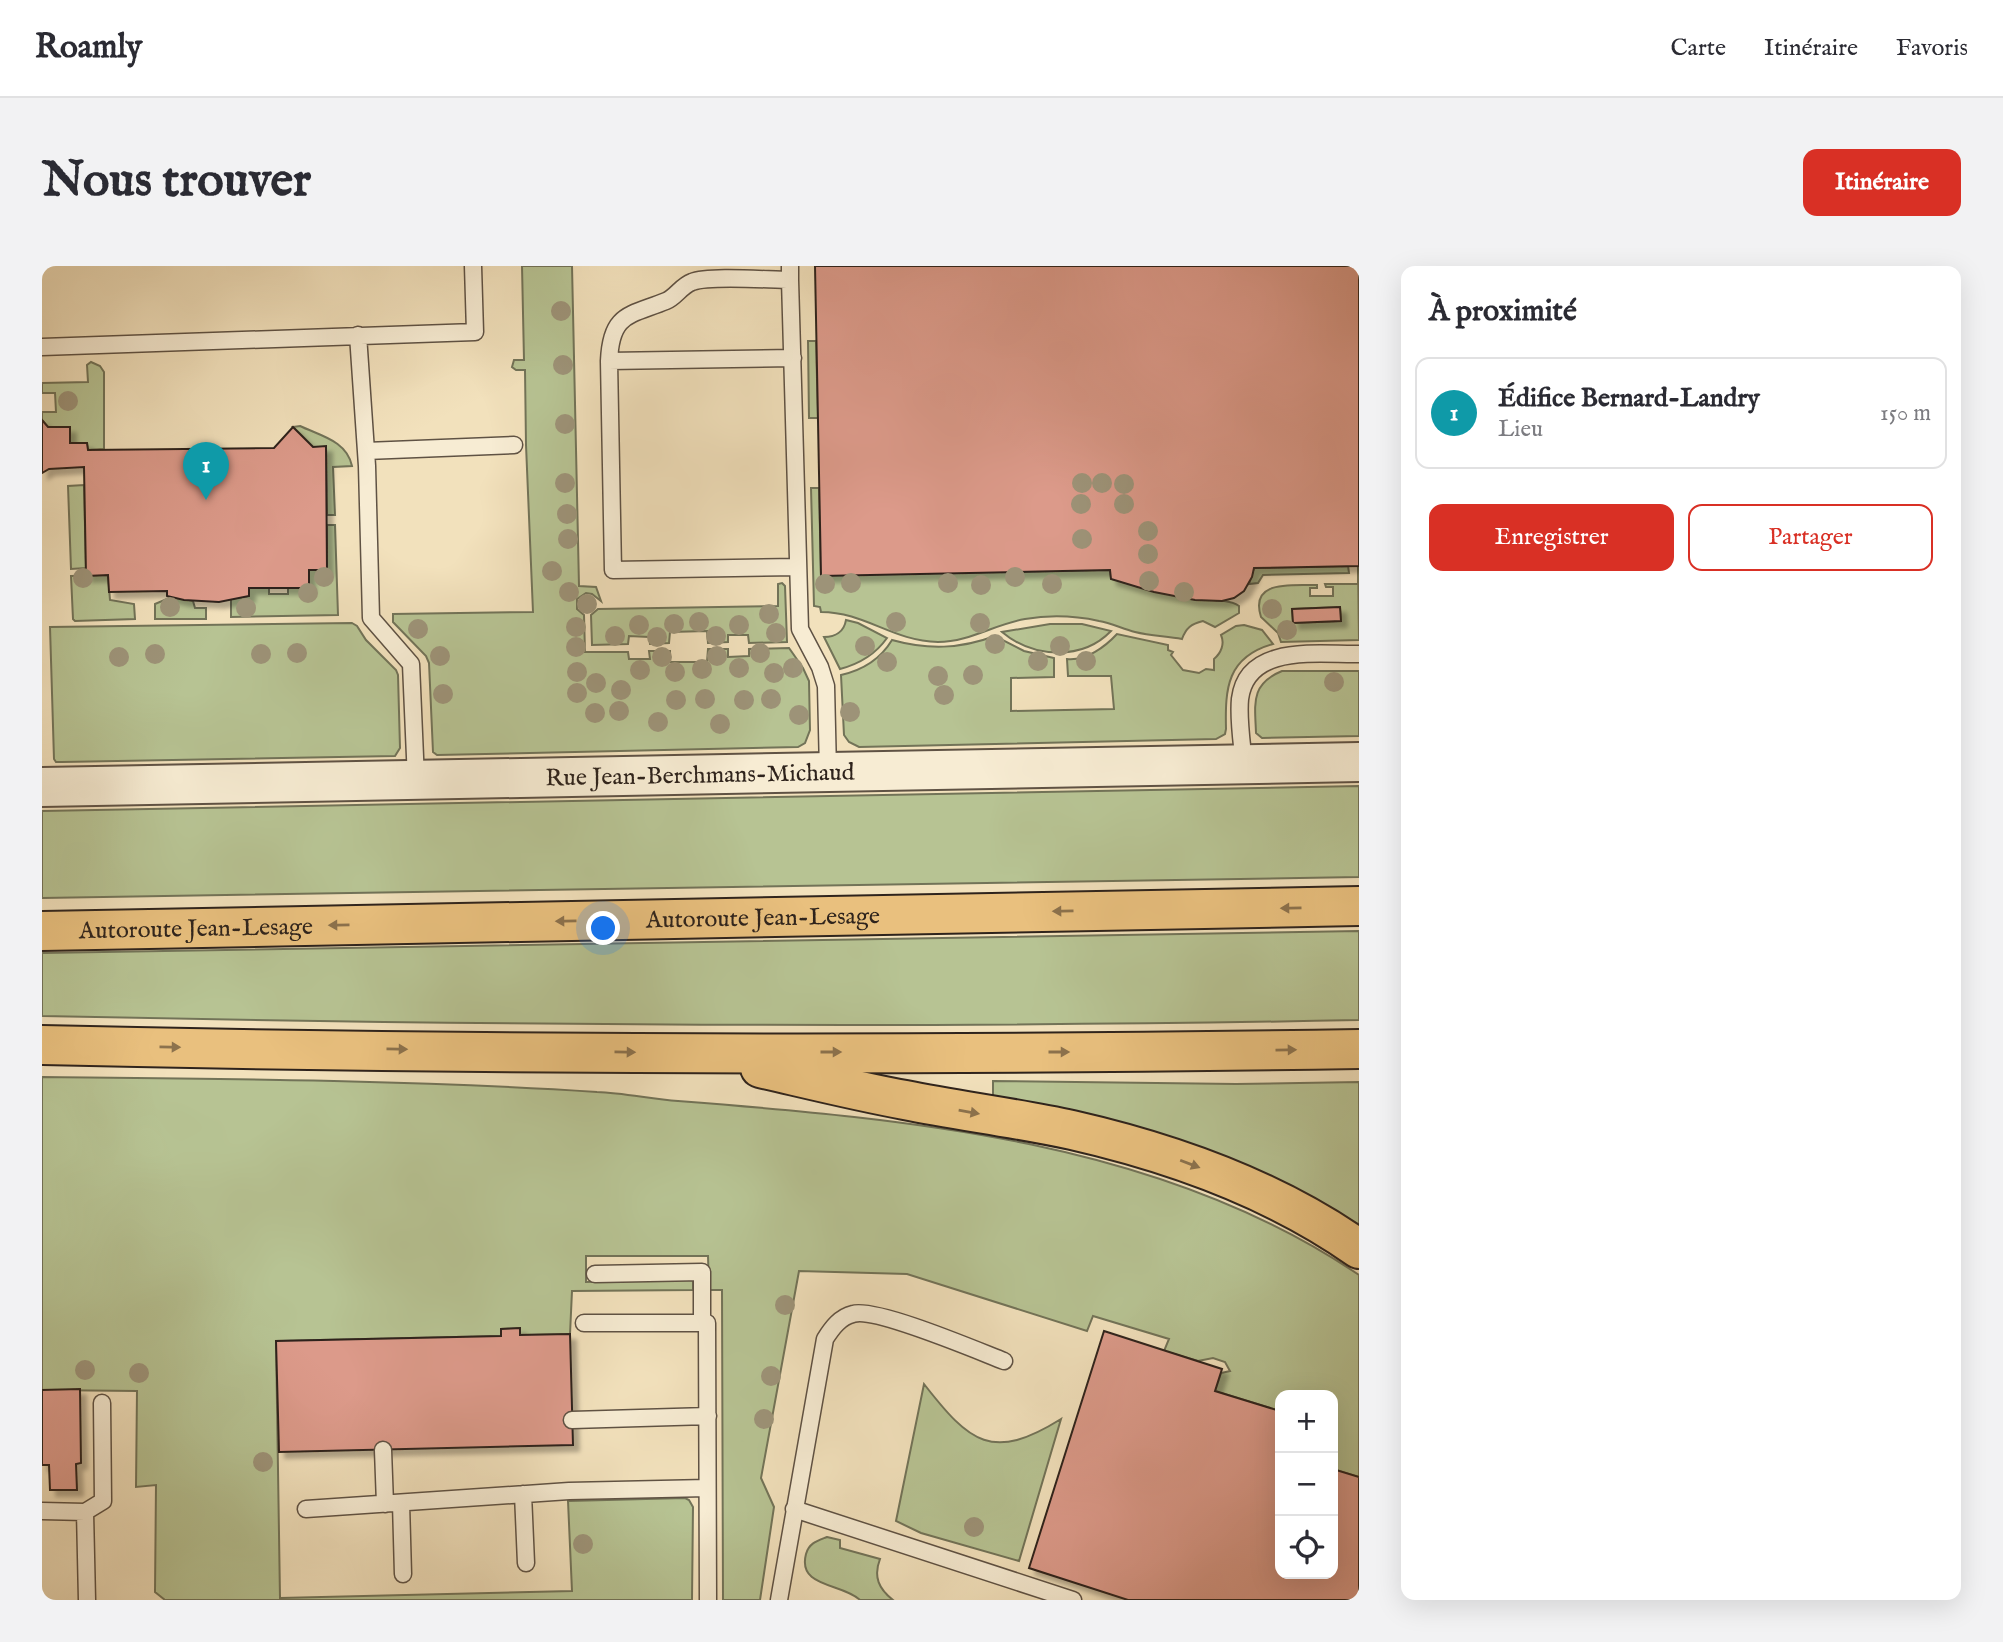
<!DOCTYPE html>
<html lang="fr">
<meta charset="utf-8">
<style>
:root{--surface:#fff;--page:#f2f2f3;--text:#2b2b33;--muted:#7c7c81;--line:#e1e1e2;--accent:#d93025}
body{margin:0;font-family:"IM FELL English",serif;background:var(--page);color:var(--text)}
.controls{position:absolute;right:21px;bottom:21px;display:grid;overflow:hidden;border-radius:14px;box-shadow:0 7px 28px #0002}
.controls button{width:63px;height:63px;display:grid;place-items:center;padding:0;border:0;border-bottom:2px solid var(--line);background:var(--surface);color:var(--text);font:35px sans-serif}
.you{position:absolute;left:562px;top:663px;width:24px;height:24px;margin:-18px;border:5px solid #fff;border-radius:50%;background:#1a73e8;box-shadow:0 0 0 10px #1a73e833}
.badge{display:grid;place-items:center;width:46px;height:46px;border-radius:50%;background:var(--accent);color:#fff;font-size:23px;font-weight:700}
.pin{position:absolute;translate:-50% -58px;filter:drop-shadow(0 2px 4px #0008)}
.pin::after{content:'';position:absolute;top:37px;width:24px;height:21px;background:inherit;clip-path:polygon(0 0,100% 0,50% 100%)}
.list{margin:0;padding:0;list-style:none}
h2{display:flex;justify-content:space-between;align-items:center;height:91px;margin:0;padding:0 28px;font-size:30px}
h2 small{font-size:23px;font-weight:400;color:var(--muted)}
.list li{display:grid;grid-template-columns:46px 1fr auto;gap:21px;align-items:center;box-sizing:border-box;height:112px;margin:0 14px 14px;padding:0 14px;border:2px solid var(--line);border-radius:14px}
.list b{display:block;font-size:26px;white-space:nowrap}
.list p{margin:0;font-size:23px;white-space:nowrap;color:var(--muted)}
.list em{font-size:23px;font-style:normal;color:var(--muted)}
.actions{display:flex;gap:14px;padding:21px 28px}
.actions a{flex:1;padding:16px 0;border:2px solid var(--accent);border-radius:14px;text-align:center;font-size:24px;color:var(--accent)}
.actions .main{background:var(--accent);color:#fff}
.icon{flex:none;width:38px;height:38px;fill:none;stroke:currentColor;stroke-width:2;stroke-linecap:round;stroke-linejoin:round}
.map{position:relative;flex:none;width:1317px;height:1334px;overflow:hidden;border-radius:14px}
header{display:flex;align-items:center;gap:42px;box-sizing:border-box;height:98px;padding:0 35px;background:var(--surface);border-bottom:2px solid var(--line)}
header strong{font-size:33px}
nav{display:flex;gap:38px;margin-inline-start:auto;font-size:24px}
.intro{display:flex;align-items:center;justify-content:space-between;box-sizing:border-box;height:168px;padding:0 42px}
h1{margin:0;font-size:49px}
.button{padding:18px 32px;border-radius:14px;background:var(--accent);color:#fff;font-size:24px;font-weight:700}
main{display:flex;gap:42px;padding:0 42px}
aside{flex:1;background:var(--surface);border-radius:14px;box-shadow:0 7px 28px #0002}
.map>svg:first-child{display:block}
.green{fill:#b7c393;stroke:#727358;stroke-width:2;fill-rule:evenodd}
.building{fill:#dc9a8a;stroke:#2e231c;stroke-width:2;filter:url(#shadow)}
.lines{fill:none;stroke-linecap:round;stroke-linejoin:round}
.service-casing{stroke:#5f5244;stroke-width:19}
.tertiary-casing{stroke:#5f5244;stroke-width:42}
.motorway-casing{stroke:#2e231c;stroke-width:42}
.service{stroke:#f7ecd3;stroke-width:16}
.tertiary{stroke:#f7ecd3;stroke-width:38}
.motorway{stroke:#e9c07e;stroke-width:38}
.tree{fill:#9d9378}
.oneway{fill:#8c724d}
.labels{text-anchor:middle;stroke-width:5;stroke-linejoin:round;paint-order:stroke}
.street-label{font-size:24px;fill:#2e231c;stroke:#f7ecd3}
</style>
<header>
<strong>Roamly</strong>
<nav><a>Carte</a><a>Itinéraire</a><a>Favoris</a></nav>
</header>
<div class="intro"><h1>Nous trouver</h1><a class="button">Itinéraire</a></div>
<main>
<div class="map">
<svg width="1317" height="1334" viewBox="0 0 1317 1334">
<defs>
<filter id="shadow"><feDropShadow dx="6" dy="6" stdDeviation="2" flood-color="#0004"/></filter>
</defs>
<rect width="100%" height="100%" fill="#f2e1bc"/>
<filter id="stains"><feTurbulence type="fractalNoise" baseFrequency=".00286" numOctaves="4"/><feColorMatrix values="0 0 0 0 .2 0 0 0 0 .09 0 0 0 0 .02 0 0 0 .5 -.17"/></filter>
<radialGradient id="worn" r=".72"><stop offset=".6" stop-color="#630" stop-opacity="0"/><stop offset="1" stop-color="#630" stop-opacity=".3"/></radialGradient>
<path class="green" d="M480 0H530L537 320 554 321 559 335 550 328 544 327 535 333V343L542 349 543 386H586L587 393H608L607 385H628V396H665L666 383H686V391L707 390V383L747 382 761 402 767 415 768 464 763 477 756 481 395 489 391 486 387 397 384 390 351 356V348L491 346 484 179 483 104H474L470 101 472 94H482Z
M766 75H774L776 152H767Z
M49 96 58 100 62 106V183L46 184 45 177H28L27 161H6L0 154V146H14L13 127H0V117L46 116 45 99Z
M258 160C279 170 305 175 310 200L291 201 293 249H285L284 181H271L251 161Z
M42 219 44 302 29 303 26 220Z
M769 222H777L779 309 1068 304 1069 313 1138 324 1137 331C1152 334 1187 332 1197 340V347L1173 361 1161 355C1149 358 1144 362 1140 373 1124 370 1109 370 1093 366 1081 363 1069 357 1057 355 1034 350 1007 349 983 353 953 358 927 376 896 376 850 375 823 346 779 346L778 341 772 340Z
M285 259H293L296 349 189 351V333L207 330V322H227V328H246V322H267V304H285Z
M1306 300 1307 307 1221 309 1216 317 1207 318 1212 302Z
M1316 300 1317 374 1239 376 1236 367 1219 351C1207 313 1251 320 1275 319V322H1268V330H1291V321H1284L1283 318H1316ZM1298 341 1299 355 1251 357 1250 343Z
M66 309 68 334 92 338 93 353 33 355 31 353 29 310Z
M740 317 743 320 745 376 707 377 706 369H686V376L666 377 665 365 628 366 627 377 608 378 607 371 587 370 586 378 550 379 549 349 556 343 736 340V318Z
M132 330 151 335 153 342H164V353H113V338Z
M804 354 816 357 845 372C833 389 817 398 798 403L782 371C793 371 802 366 804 354Z
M310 357 315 360 324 374 354 404 356 409 358 482 353 490 20 496H14L12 493 8 361Z
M1008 358H1040L1069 365C1040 395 991 392 960 366Z
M1202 359 1220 364 1231 378C1185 391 1183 422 1184 463L1183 468 1174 473 817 481 807 476 802 469 799 409C821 404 838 394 850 374 886 384 918 383 953 370L982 385 1012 392V411L969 412V445L1072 443 1069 410H1026L1025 393C1044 395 1063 381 1075 368L1126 379V384L1131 386 1129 389 1141 404 1157 407 1164 403 1172 404V393C1179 387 1183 378 1179 369L1194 360Z
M1240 405H1317V470L1220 472 1214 467C1213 438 1208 418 1240 405Z
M1317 520V611L0 632V545Z
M1317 665V754C878 763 439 759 0 750V687Z
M0 811C185 813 371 814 555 826 582 827 609 833 636 835 867 853 1120 875 1317 1009V1211L1291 1203V1129H1238V1145L1173 1125 1179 1107 1188 1105 1183 1096 1171 1092 1156 1095 1122 1085 1127 1073 1051 1050 1045 1065 865 1008 757 1005 719 1212 732 1241 718 1334H681L680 1024H667L666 990H544V1016L651 1013V1024L530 1025 528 1068 478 1069V1062L460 1063 459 1070 234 1075 238 1332 530 1325 526 1235 643 1232 647 1234 651 1241 650 1334H123L113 1326 114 1219 94 1221 95 1125 0 1124Z
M951 815 1194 818 1317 816V959L1236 914 951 837Z
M882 1118C928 1177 950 1196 1019 1153L977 1295 879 1267 854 1255Z
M785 1271 798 1274V1282L838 1293C831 1311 837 1323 851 1334H818C801 1317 755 1322 764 1288 767 1277 775 1275 785 1271Z"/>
<path class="building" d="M773 0H1317V300L1212 302 1210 311 1202 325 1192 332 1180 335 1153 334 1112 326 1069 313 1068 304 779 310Z
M0 154 6 161H28V177H45L46 184 232 182 251 161 271 181 284 180 285 304H267V322H207V330L177 336 142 334 125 330V325L67 326 66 309 44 310 42 201 7 203 0 207Z
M1298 341 1299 355 1251 357 1250 343Z
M478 1062V1069L528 1068 531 1179 237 1186 234 1075 459 1070V1063Z
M1062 1065 1180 1103 1173 1125 1238 1145V1308H1291V1203L1317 1211V1334H1086L987 1302Z
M38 1123 39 1197 34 1198 35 1224H8L7 1199H0V1124Z"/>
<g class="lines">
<g class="service-casing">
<path id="service" d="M748 0V14C727 14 667 9 650 16 639 20 634 31 624 35 587 50 569 47 567 95L571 304 756 301
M748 14 758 363 778 401 784 420 786 505
M316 69 325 200 329 352 369 398 374 514
M0 81 433 66 431 0
M567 95 751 92
M324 185 472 179
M1202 498C1200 477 1196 454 1198 433 1205 377 1277 389 1317 388
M553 1008 660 1006V1057
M542 1057H665L666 1334
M530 1154 666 1150
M341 1184 343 1238
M481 1228 484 1297
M359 1237 361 1308
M264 1243 527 1225 665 1222
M752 1243 1031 1334
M0 1245 43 1246 45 1334
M43 1246 61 1235 60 1137
M737 1334 783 1073C790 1062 798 1051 811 1048 833 1041 936 1085 962 1095"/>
</g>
<g class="tertiary-casing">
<g id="tertiary">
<path id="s1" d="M0 521 1317 496"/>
</g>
</g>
<g class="motorway-casing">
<g id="motorway">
<path id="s2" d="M0 665 1317 640"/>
<path d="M0 779C439 789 878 790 1317 783"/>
<path d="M718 802C766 813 814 825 863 834 918 845 975 852 1030 864 1131 887 1232 923 1317 983"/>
</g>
</g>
<use href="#service" class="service"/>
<use href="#tertiary" class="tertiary"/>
<use href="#motorway" class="motorway"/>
</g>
<g class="tree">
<circle cx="519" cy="45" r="10"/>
<circle cx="521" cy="99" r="10"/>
<circle cx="26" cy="135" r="10"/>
<circle cx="523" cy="158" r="10"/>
<circle cx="523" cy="217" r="10"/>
<circle cx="1040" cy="217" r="10"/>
<circle cx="1060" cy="217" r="10"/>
<circle cx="1082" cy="218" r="10"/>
<circle cx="1039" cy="238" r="10"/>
<circle cx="1082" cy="238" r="10"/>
<circle cx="525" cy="248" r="10"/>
<circle cx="1106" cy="265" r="10"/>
<circle cx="526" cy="273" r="10"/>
<circle cx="1040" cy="273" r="10"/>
<circle cx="1106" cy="288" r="10"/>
<circle cx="510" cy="305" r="10"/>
<circle cx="282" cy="311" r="10"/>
<circle cx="973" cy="311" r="10"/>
<circle cx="41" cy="312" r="10"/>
<circle cx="1107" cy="315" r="10"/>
<circle cx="809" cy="317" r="10"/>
<circle cx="906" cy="317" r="10"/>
<circle cx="783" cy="318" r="10"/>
<circle cx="1010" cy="318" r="10"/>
<circle cx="939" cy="319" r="10"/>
<circle cx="527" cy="326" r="10"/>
<circle cx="1142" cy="326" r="10"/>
<circle cx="266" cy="327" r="10"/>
<circle cx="545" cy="338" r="10"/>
<circle cx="128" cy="341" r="10"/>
<circle cx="204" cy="342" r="10"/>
<circle cx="1230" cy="343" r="10"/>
<circle cx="727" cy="348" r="10"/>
<circle cx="657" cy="356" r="10"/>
<circle cx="854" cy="356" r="10"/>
<circle cx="938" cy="357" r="10"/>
<circle cx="632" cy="358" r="10"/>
<circle cx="597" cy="359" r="10"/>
<circle cx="697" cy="359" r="10"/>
<circle cx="534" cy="361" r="10"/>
<circle cx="376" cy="363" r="10"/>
<circle cx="1245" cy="364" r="10"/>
<circle cx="734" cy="367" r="10"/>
<circle cx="573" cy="370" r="10"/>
<circle cx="674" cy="370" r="10"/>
<circle cx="615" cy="371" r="10"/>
<circle cx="953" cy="378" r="10"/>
<circle cx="823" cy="380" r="10"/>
<circle cx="1018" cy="380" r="10"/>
<circle cx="534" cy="381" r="10"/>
<circle cx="255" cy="387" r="10"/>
<circle cx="718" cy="387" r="10"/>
<circle cx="113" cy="388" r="10"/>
<circle cx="219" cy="388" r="10"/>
<circle cx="398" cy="390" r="10"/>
<circle cx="675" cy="390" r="10"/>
<circle cx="77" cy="391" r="10"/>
<circle cx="620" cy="391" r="10"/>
<circle cx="996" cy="395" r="10"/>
<circle cx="1044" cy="395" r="10"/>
<circle cx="845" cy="396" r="10"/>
<circle cx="697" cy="402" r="10"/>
<circle cx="751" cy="402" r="10"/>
<circle cx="660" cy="403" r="10"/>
<circle cx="598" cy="404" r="10"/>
<circle cx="535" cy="406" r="10"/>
<circle cx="633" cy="406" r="10"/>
<circle cx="732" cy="407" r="10"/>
<circle cx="931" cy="409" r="10"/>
<circle cx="896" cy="410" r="10"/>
<circle cx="1292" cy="416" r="10"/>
<circle cx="554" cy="417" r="10"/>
<circle cx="579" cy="424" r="10"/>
<circle cx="535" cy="427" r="10"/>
<circle cx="401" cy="428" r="10"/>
<circle cx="902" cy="429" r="10"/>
<circle cx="663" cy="433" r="10"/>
<circle cx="729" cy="433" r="10"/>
<circle cx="634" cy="434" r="10"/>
<circle cx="702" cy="434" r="10"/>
<circle cx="577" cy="445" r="10"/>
<circle cx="808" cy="446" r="10"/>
<circle cx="553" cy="447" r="10"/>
<circle cx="757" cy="449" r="10"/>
<circle cx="616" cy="456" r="10"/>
<circle cx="678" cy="458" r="10"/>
<circle cx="743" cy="1039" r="10"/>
<circle cx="43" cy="1104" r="10"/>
<circle cx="97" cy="1107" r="10"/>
<circle cx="729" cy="1110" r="10"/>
<circle cx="722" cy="1153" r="10"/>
<circle cx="221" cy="1196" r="10"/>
<circle cx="932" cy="1261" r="10"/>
<circle cx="541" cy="1278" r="10"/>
</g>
<defs><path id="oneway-solid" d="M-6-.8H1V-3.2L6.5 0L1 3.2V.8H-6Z" transform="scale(1.75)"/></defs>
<g class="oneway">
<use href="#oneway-solid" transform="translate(1249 642) rotate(179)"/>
<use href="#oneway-solid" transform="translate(1021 645) rotate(179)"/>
<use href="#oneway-solid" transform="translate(524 655) rotate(179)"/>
<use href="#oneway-solid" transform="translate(297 659) rotate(179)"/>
<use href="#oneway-solid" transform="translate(128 781) rotate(1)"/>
<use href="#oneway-solid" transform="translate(355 783) rotate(1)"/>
<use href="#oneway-solid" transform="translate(1244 784) rotate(-1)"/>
<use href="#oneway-solid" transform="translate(583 786) rotate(1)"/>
<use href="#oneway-solid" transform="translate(789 786)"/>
<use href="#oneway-solid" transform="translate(1017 786)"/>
<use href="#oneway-solid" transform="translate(927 846) rotate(10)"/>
<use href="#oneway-solid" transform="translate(1148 898) rotate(21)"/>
</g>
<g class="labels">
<g class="street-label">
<text dy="8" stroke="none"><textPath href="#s1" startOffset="658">Rue Jean-Berchmans-Michaud</textPath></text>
<text dy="8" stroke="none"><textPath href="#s2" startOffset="721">Autoroute Jean-Lesage</textPath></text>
<text dy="8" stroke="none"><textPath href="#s2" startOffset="154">Autoroute Jean-Lesage</textPath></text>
</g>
</g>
<rect width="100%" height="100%" filter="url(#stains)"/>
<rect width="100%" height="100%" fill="url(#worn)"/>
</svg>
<div class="controls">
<button>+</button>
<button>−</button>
<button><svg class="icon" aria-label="locate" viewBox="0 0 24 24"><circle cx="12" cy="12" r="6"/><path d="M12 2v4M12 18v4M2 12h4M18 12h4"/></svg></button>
</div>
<div class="you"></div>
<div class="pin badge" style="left:164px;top:234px;background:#0f9aa8">1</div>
</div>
<aside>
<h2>À proximité<small></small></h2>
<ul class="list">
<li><span class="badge" style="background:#0f9aa8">1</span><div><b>Édifice Bernard-Landry</b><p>Lieu</p></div><em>150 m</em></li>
</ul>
<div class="actions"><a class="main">Enregistrer</a><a>Partager</a></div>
</aside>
</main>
